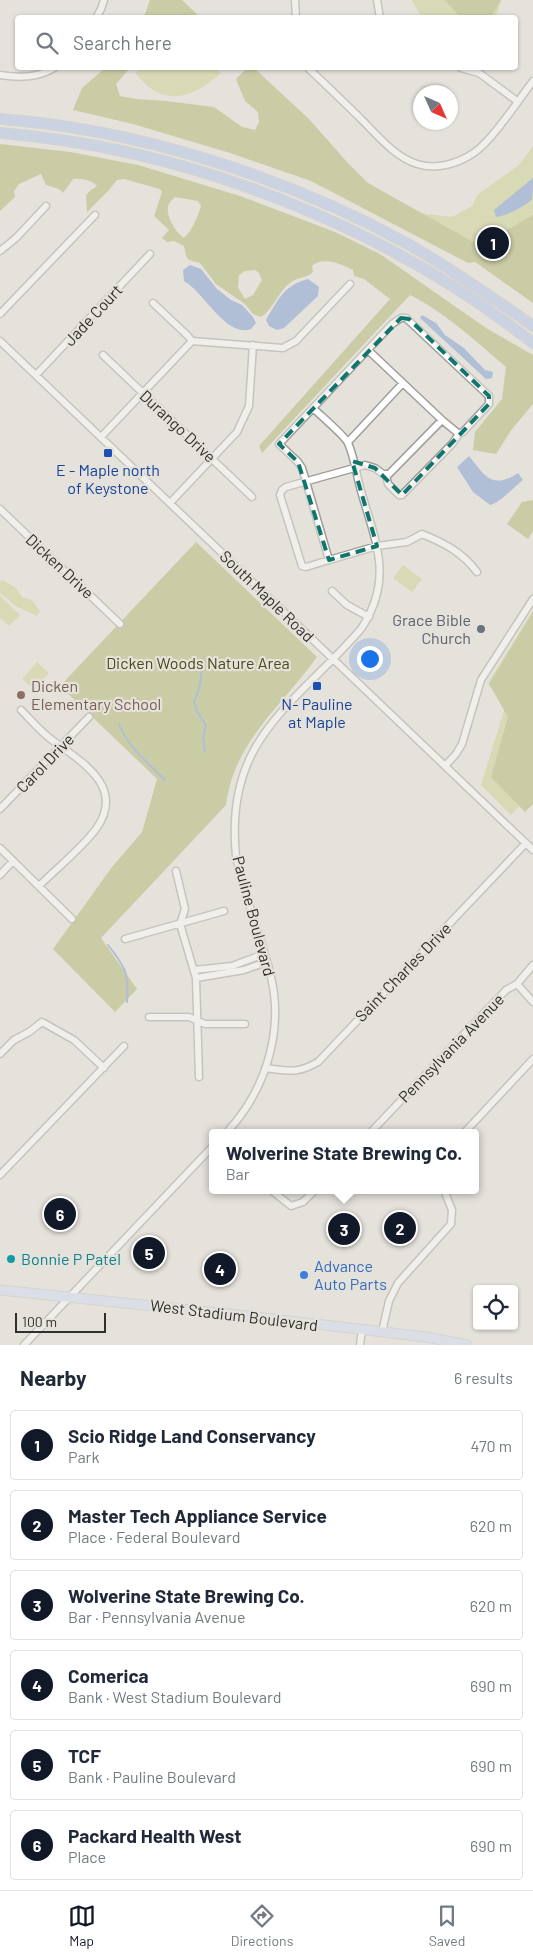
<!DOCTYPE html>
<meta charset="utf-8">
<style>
:root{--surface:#fff;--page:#f2f2f3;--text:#1f2937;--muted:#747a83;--line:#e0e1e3;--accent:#111827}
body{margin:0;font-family:Barlow,sans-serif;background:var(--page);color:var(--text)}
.controls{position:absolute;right:15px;bottom:15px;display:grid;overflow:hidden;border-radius:5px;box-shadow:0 1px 4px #0004}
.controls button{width:45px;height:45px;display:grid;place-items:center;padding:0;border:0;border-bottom:1px solid var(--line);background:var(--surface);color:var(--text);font:25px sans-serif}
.compass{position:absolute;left:413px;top:85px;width:45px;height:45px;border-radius:50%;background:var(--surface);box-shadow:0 1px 4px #0004;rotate:135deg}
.scale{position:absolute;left:15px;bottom:12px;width:91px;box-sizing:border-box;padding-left:5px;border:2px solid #312f2d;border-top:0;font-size:14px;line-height:18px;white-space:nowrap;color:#312f2d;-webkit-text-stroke:4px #e5e1db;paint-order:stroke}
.you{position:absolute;left:369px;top:658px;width:18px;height:18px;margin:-12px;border:4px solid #fff;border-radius:50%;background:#1a73e8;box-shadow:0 0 0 8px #1a73e833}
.badge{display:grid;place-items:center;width:32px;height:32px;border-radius:50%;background:var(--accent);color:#fff;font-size:16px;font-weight:700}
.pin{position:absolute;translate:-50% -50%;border:2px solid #fff;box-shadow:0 1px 5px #0006}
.popup{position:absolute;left:209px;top:1129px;width:270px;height:65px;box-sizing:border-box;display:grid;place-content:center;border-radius:5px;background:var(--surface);filter:drop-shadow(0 1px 4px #0005);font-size:16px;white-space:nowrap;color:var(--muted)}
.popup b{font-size:19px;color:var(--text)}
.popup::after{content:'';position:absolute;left:50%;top:100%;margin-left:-10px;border:10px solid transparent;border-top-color:var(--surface)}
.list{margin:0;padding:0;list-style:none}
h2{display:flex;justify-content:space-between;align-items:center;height:65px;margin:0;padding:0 20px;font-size:21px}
h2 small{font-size:16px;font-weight:400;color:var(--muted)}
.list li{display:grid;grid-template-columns:32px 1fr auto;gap:15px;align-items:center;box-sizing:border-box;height:70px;margin:0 10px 10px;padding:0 10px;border:1px solid var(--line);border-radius:5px}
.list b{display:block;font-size:19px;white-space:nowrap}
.list p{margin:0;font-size:16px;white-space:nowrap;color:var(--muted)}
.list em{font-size:16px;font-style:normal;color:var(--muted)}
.icon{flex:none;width:28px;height:28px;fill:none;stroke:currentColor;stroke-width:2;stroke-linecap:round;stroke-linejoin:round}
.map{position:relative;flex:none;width:533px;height:1345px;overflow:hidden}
.search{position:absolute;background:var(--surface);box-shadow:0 1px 4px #0004;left:15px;right:15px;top:15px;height:55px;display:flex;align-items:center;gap:12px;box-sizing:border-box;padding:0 18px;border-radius:5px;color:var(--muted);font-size:19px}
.sheet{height:545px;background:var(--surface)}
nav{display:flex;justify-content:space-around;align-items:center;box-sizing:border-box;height:70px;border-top:1px solid var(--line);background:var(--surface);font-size:14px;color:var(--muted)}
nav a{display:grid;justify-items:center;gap:2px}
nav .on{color:var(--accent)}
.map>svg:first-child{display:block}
.green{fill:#c7d18a}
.forest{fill:#a7b165;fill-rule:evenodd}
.water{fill:#6f95d1}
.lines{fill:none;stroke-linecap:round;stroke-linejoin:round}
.stream{stroke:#6f95d1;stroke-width:2}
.minor-casing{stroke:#a29e99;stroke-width:9}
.major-casing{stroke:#c1c1c0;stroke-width:11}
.highway-casing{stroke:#c1c1c0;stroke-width:12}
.minor{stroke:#fff;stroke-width:6}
.major{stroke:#ccdaf3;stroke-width:9}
.highway{stroke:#aac2eb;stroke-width:10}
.marked{fill:none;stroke:#0f766e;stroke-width:4;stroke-dasharray:10 6;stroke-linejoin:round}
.transit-dot{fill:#1a4fb4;stroke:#e5e1db;stroke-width:2}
.worship-dot{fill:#6b7280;stroke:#e5e1db;stroke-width:2}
.education-dot{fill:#8d6e63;stroke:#e5e1db;stroke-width:2}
.culture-dot{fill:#0f9aa8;stroke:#e5e1db;stroke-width:2}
.shop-dot{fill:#3f7fe0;stroke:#e5e1db;stroke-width:2}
.labels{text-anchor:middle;stroke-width:4.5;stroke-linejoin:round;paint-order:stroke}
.street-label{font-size:16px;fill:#312f2d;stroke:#e5e1db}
.transit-label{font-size:16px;fill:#164399;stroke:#e5e1db}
.worship-label{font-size:16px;fill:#5b616d;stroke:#e5e1db;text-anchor:end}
.park-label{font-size:16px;fill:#464c13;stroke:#e5e1db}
.education-label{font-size:16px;fill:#785e54;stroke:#e5e1db;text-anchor:start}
.culture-label{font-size:16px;fill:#0d838f;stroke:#e5e1db;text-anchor:start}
.shop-label{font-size:16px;fill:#366cbe;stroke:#e5e1db;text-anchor:start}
</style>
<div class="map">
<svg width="533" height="1345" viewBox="0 0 533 1345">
<rect width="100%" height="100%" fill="#e5e1db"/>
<path class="green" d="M412 0H501L496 18 421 17Z
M141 68H215L221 73C202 90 178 105 153 90 146 86 140 78 135 73Z
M533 146V297L401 211 452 217 472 206 477 195 519 165Z
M403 565 422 579 412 592 393 578Z
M2 580 15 587 22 597 32 600 40 611 37 616 16 606 0 593V581Z
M0 596 20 615 9 626 0 618Z
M533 610V792L511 815 481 785 505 707 488 683Z
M37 662 49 673 34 690 22 679Z"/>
<path class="forest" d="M150 0H182L200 17H144Z
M445 0H501L491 17 461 18Z
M105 68H130L116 84 120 96 136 99 166 101 214 107 242 127 255 130 259 122 258 112 245 101 236 79 247 68H254L309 119 347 162 368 183 473 242 495 237 533 215V303L475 262 468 263 311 181 230 153 133 124 73 110 82 88Z
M0 144 70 152 138 165 240 196 335 232 380 254 486 328 533 355V404L512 429 496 454 473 450 475 432 502 399 506 367C477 342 444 312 410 295L262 453 259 446 390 299 364 279 354 276 353 270C342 264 323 256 312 266L313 272C307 278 298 277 291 282 278 291 274 309 261 317L253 314 245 304 216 284 200 263 189 260 186 256 184 246 174 241 167 242 162 238 169 230 154 216 162 192 160 189 124 179 117 180 109 190 87 212 86 195 91 190 97 186C92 180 81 178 73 179L63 193 59 189 46 185 41 174 19 184 14 191 15 197 0 211ZM175 197 198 201 201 206C198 216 192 231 184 238 176 233 166 216 168 207 169 202 172 200 175 197ZM255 270 259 273 262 280 253 295 245 299 238 288 239 275 245 271Z
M533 500V531L528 539 507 524 522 502Z
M196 542 317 657C282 706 234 741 226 805L101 938 137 989 115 1012 53 949 112 867 142 832 157 779 60 686Z
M533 612V804L525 812 491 777 508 717 489 684Z"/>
<path class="water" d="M533 178C533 184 533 193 532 199 528 205 504 217 496 217L494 210Z
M190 265 201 269 217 289 231 300 242 305 253 317 256 323 251 329C226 338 204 292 184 281L183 270Z
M308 279 319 287 318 296 284 328 277 330 269 326 266 320C278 300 284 285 308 279Z
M422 315 436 323 445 335 464 348 485 370 493 372 492 378 486 379 420 318Z
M469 456C485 476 492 490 518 473L523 480C514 487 500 503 490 505L473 492 457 467Z"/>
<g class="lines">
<path class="stream" d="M201 667C202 677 199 692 194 701L196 709 206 726 203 737 205 752
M119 724C127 746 148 763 165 780
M108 945C126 968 129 973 127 1002"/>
<g class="minor-casing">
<path id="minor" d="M295 0 296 18
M377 0 380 18
M96 18 101 9 104 0
M308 68C326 85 345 103 363 121 378 136 395 157 417 164 436 170 458 164 475 152 493 139 518 101 533 81
M461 68 479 73 517 101
M0 75C19 78 37 78 54 68
M0 251 16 238 46 206
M153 303 188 336 192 341
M0 314 95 215
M0 341 533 850
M192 341 283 348 296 341 350 284
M368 350 442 420
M103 355 252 497
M36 375 150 254
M313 408 392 324 401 318H406L489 396V404L463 432 459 434 442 420 389 474H383L375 468 365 465 286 487 282 490 280 495 302 566 306 567 329 560
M101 437 192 341
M348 442 403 383
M386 475 388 484 399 495H402L452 444 459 434
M170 503 237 432 249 406 253 345
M0 509 120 624
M332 591 347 605 369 617
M21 710C31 720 41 732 52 740 82 762 126 787 96 829 83 847 56 869 39 886
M445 766 456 754 462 744 481 680 533 599
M0 809 89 717
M0 848 72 919
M176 871 185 909 180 924 196 978 199 1077
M0 875 13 861
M125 939 224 911
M194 970 232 966 264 954
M196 978 244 970 266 962
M517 984 533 1002
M149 1017H189L205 1024H245
M0 1054 14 1040 29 1032 42 1022 74 1040 104 1068
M266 1068C289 1071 297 1074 318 1062L526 843
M226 1133C265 1092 284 1032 271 977 261 936 245 897 236 856 224 738 294 706 361 629 394 579 376 543 361 491 357 477 354 456 348 443 344 435 321 416 313 408L279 444 298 462 302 468 329 560 377 546 407 542 422 534C444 543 462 552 477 572
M370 1133 506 990 517 984 533 965
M464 1133 533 1059
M0 1175 124 1046
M271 1190 291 1206 303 1202 315 1190
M382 1332 389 1301 398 1283 451 1224 452 1210 444 1190
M24 1345 213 1146
M360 1345 362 1330"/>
</g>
<g class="major-casing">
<path id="major" d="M0 1290 248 1316 426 1337 467 1345"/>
</g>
<g class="highway-casing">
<path id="highway" d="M0 119C137 129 286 177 406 243 450 268 492 297 533 326
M0 133C188 148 385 226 533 343"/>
</g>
<use href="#minor" class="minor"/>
<use href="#major" class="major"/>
<use href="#highway" class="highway"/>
</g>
<path d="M0 0H533V1345H0ZM401 318 409 319 489 396V404L402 495 375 468 352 461 377 546 329 560 298 462 279 444Z" fill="#e5e1db" fill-opacity=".55" fill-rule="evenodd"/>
<path class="marked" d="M401 318 409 319 489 396V404L402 495 375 468 352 461 377 546 329 560 298 462 279 444Z"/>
<g class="transit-dot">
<rect x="103" y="448" width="10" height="10" rx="2.5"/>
<rect x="312" y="681" width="10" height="10" rx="2.5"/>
</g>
<circle class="worship-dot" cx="481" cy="629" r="5"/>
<circle class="education-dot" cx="21" cy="695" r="5"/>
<circle class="culture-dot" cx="11" cy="1259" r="5"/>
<circle class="shop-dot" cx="304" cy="1275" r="5"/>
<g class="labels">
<g class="street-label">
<text transform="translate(93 315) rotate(-47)" y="6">Jade Court</text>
<text transform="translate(178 426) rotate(43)" y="6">Durango Drive</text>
<text transform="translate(60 566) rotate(43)" y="6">Dicken Drive</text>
<text transform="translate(267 596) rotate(44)" y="6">South Maple Road</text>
<text transform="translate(45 763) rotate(-46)" y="6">Carol Drive</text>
<text transform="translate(254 916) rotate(75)" y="6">Pauline Boulevard</text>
<text transform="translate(403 972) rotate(-46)" y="6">Saint Charles Drive</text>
<text transform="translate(451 1048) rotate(-46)" y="6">Pennsylvania Avenue</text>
<text transform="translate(234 1315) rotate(7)" y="6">West Stadium Boulevard</text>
</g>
<g class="transit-label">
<text x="108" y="476">E - Maple north<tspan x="108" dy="18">of Keystone</tspan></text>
<text x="317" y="710">N- Pauline<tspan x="317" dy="18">at Maple</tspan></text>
</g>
<g class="worship-label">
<text x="471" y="626">Grace Bible<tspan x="471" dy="18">Church</tspan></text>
</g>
<g class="park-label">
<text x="198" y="669">Dicken Woods Nature Area</text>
</g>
<g class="education-label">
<text x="31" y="692">Dicken<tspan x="31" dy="18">Elementary School</tspan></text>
</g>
<g class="culture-label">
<text x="21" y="1265">Bonnie P Patel</text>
</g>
<g class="shop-label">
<text x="314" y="1272">Advance<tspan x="314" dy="18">Auto Parts</tspan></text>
</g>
</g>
</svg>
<div class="controls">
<button><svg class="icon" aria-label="locate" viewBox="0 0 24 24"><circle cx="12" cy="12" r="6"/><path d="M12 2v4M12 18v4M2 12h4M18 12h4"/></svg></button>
</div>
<svg class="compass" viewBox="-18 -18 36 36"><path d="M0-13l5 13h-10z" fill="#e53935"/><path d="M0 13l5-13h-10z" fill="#747a83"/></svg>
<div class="scale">100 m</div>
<div class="you"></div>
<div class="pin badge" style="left:493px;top:243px">1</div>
<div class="pin badge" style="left:400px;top:1228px">2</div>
<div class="pin badge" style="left:344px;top:1229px">3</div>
<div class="popup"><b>Wolverine State Brewing Co.</b>Bar</div>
<div class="pin badge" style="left:220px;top:1269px">4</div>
<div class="pin badge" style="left:149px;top:1253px">5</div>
<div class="pin badge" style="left:60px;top:1214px">6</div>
<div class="search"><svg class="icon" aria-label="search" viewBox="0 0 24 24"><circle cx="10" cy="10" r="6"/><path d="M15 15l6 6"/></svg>Search here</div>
</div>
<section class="sheet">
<h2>Nearby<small>6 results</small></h2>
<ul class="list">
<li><span class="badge">1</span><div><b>Scio Ridge Land Conservancy</b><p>Park</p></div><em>470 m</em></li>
<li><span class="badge">2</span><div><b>Master Tech Appliance Service</b><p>Place · Federal Boulevard</p></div><em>620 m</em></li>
<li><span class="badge">3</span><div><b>Wolverine State Brewing Co.</b><p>Bar · Pennsylvania Avenue</p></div><em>620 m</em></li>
<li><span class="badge">4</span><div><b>Comerica</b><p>Bank · West Stadium Boulevard</p></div><em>690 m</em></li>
<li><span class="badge">5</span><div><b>TCF</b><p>Bank · Pauline Boulevard</p></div><em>690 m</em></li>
<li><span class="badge">6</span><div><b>Packard Health West</b><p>Place</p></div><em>690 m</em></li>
</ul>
</section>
<nav>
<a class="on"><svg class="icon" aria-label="map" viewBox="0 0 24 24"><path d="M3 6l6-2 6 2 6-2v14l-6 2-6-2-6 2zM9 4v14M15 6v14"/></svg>Map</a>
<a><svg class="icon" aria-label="directions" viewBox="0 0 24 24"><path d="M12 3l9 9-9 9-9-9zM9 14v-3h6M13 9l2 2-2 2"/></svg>Directions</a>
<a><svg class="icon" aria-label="saved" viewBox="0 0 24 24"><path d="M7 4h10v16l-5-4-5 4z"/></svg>Saved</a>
</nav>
